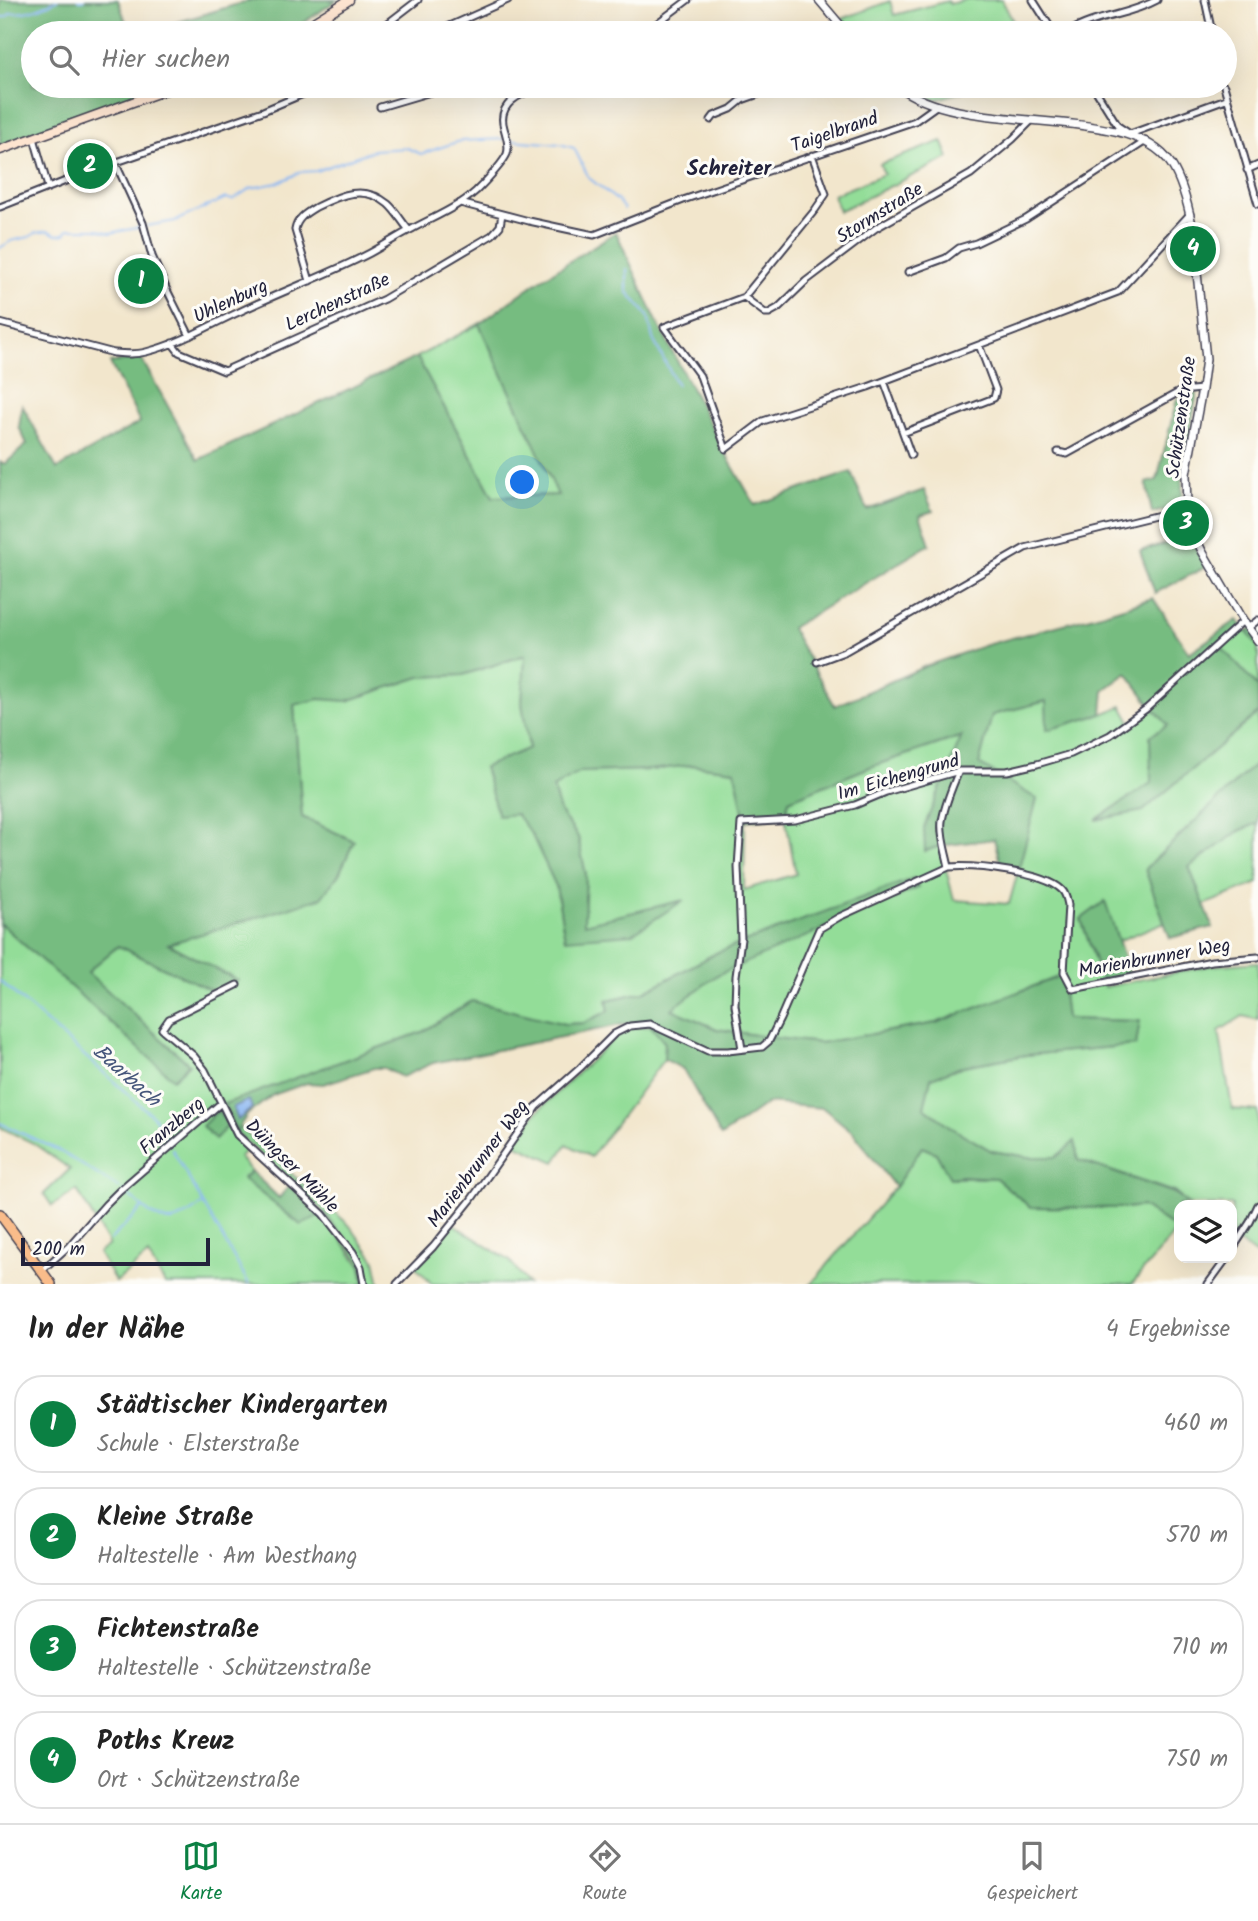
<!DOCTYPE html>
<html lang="de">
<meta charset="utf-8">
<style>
:root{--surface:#fff;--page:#f6f6f6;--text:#222;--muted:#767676;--line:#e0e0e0;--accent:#0b8043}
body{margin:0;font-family:Kalam,sans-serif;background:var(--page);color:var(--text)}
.controls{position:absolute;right:21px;bottom:21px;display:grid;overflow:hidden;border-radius:14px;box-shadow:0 7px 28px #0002}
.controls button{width:63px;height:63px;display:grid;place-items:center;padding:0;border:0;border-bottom:2px solid var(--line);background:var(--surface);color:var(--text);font:35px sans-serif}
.scale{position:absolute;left:21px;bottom:18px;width:189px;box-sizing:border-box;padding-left:7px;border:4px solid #22223b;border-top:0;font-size:19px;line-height:24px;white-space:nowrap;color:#22223b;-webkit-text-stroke:5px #fdfcf7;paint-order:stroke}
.you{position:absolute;left:523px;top:483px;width:24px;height:24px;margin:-18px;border:5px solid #fff;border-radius:50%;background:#1a73e8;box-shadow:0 0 0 10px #1a73e833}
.badge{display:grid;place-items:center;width:46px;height:46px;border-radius:50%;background:var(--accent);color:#fff;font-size:23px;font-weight:700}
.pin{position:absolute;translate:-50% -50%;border:4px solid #fff;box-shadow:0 2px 7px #0006}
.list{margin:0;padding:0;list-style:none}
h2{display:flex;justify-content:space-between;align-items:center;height:91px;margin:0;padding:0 28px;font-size:30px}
h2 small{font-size:23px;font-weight:400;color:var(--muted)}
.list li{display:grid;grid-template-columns:46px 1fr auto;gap:21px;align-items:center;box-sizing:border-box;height:98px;margin:0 14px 14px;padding:0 14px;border:2px solid var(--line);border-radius:28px}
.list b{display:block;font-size:26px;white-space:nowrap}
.list p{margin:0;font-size:23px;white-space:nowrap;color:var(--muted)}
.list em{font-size:23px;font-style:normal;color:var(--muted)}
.icon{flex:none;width:38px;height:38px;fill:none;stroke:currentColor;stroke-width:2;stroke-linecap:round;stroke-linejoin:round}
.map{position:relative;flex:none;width:1258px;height:1284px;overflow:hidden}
.search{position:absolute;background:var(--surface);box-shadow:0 7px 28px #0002;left:21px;right:21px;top:21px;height:77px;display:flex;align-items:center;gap:18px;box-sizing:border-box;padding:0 24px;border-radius:38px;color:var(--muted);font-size:26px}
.sheet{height:539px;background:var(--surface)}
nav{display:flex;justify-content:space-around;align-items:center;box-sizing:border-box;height:98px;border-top:2px solid var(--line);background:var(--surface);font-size:19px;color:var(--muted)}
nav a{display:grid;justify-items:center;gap:4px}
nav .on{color:var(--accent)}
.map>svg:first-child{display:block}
.green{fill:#93dd98;stroke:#5a806a;stroke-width:2}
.forest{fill:#76bc80;stroke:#4c6f5e;stroke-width:2}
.water{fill:#88b6f2;stroke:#556c96;stroke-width:2}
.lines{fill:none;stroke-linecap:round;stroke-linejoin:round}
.stream{stroke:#88b6f2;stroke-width:2}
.minor-casing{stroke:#413f51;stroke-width:9}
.tertiary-casing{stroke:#413f51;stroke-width:10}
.secondary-casing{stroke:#413f51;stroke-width:11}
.primary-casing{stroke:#413f51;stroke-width:12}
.minor{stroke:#fff;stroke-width:5}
.tertiary{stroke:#fff;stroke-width:7}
.secondary{stroke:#fde4d0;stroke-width:8}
.primary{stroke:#f9bc8a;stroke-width:9}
.labels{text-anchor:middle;stroke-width:6;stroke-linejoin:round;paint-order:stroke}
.street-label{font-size:19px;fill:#22223b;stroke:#fdfcf7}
.neighbourhood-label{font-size:21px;font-weight:bold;fill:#22223b;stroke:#fdfcf7}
.water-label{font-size:21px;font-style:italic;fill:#46567b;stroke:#fdfcf7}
</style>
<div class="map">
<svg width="1258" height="1284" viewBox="0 0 1258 1284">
<rect width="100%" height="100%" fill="#fdfcf7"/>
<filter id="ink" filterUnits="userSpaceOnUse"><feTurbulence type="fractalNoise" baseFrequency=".0143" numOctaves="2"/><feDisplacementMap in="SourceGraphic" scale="14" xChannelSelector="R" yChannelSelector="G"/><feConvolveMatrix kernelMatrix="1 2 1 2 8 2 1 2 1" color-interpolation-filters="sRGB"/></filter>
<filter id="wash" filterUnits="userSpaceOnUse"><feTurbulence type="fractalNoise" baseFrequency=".00686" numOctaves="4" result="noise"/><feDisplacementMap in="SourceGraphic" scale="28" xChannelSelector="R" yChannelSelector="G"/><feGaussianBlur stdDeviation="1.57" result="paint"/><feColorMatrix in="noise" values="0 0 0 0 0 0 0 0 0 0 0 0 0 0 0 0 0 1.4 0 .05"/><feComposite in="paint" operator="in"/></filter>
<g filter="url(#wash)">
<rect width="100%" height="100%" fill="#f2e6cc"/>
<path class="green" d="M965 0H1002L1018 31 1014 33H855L842 19 890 1 894 15 948 1 949 4Z
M908 86H977V87L935 100Z
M942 141 949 158 839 211 833 195 884 174 880 164Z
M479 324 559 495 493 497 417 357Z
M1238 629 1247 632 1258 645V687L1220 647Z
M526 655 522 703 529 748 484 768 532 835 556 886 565 939 682 901 583 925 586 875 578 837 560 812 553 787 580 772 653 770 691 765 735 770 745 821 744 890 796 874 785 816 789 800 870 767 963 736 949 769 925 851 940 846 954 900 1009 904 1019 868 979 764 992 715 1047 701V730L1102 714 1122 706 1131 722 1153 708 1169 725 1150 737 1152 783 1098 818 1220 745 1258 713V761L1145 869 1165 922 1118 941 1105 902 1081 919 1104 987 1208 966 1258 962V1020L1243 1016 1219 1031 1232 1109 1258 1111V1256L1232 1238V1205H1189L1174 1192 1078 1160 1028 1157 992 1151 952 1128 924 1107 931 1078 963 1066 1026 1055 1136 1045 1139 1021 1066 1019 1061 976 936 1023 820 1043 775 1038 717 1029 671 1009 717 975 718 952 644 992 607 1000 609 1011 584 1023 565 1024 472 1001 422 1032 224 1104 236 1136 248 1149 239 1157 251 1171 243 1178 301 1225 323 1214 361 1267 364 1284H165L148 1255 116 1282 98 1253 109 1245 77 1190 52 1206 44 1194 70 1169 33 1143 0 1127V923L174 1078 189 1064 88 974 91 968 118 946 215 992 237 980 167 944 320 898 339 874 354 841 302 817 294 705 319 698 347 701 420 677 463 675Z
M1258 823V883L1204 905 1189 867 1239 831Z
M651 1026 665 1043 664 1059 591 1157 567 1144 555 1162 513 1143 536 1113 615 1037 629 1028Z
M239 1127 349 1225 375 1260 380 1284H365L362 1264 325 1213 237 1133Z
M922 1147 936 1153 950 1178H996L1030 1207 1126 1208 1142 1206 1177 1230 1132 1284H811L895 1187Z
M453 1224 510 1261 528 1284H432L415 1266Z"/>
<path class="forest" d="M0 0H118L130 33H33V86H167L0 146Z
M251 0H337L288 33H142Z
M616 232 659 326 725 453 755 505 851 472 867 510 924 490 933 511 920 515 930 544 791 628 835 706 926 666 986 645 1094 616 1153 598 1189 653 1237 620 1248 631 1258 623V645L1247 632 1238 629 1221 647 1258 687V713L1143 811 1096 820 1151 783 1150 736 1168 725 1153 708 1127 673 1104 690 1102 714 1047 730 1046 701 992 715 979 764 1037 799 1019 868 1001 866 994 839 940 846 925 851 924 827 962 736 870 767 789 800 785 816 745 821 735 770 691 765 650 770 580 772 553 788 560 812 578 837 586 875 584 924 684 900 632 934 565 939 556 886 532 835 516 814 498 816 484 767 529 748 522 703 525 655 463 675 420 677 347 701 319 699 294 705 302 817 354 841 339 874 321 898 168 944 237 980 215 992 118 946 92 968 88 973 189 1064 173 1079 0 923V462L5 464 27 444 19 427 22 405 57 469 140 422 110 363 141 358 198 460 417 357 493 497 558 495 479 324 537 282Z
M1197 393 1182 472V506L1152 513 1146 483 1157 480 1177 399Z
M1191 537 1206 567 1155 593 1140 551Z
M1258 761V823L1239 831 1189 867 1213 927 1170 938 1145 869Z
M914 878 918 888 717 975 672 1009 717 1029 775 1038 820 1043 936 1023 1061 976 1066 1019 1140 1021 1136 1045 1026 1055 963 1066 931 1078 924 1107 952 1128 992 1151 1028 1157H1056L1075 1141 1078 1160 1174 1193 1189 1205H1179V1229L1177 1230 1142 1206 1126 1208 1030 1207 996 1178 962 1176 950 1178 936 1153 922 1147 895 1187 853 1132 823 1108 768 1103 721 1136 683 1069 664 1059 665 1043 651 1026 650 1022 630 1023 433 1063 402 1077 384 1068H374L323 1084 307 1083 273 1095 248 1114 239 1127 237 1133 224 1104 422 1032 472 1001 565 1024 584 1023 609 1011 607 1000 644 992 718 952Z
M1105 901 1130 975 1102 981 1081 919Z
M218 1110 228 1126 215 1139 202 1126Z
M251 1171 279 1198 290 1185 321 1215 301 1225 243 1179Z"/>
<path class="water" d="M249 1100 252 1108 238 1120 233 1107Z"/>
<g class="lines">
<path class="stream" d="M78 0H84
M0 17H6L11 13C29 13 41 8 57 0
M510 140 560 144 574 148 589 178 618 201 624 209
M147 226 175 221 226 198 232 200 251 188 277 183 301 172 316 171 374 150 407 148 421 154 460 141 504 139
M0 248 11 241 29 237 36 233 48 231 57 235 65 234 68 229H97L110 233 142 227
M627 269V291L648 316 653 339 677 385
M0 981 155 1118 169 1144
M0 1123 58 1150 119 1188
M172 1149 249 1284
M124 1191C135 1200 156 1223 172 1221 181 1220 193 1210 202 1205
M110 1240 142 1208"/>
</g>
</g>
<g filter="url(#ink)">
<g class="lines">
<g class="minor-casing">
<path id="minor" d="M1033 0 1054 33
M1205 0 1212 33
M375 33 418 0
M434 33 508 0
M644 33 688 0
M1067 33C1096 15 1128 16 1157 0
M464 86 498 88 520 93
M1093 86 1118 126 1130 134 1226 99
M1224 86 1258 204
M380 107 451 86
M711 120 714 116 731 109 742 100 781 86
M34 138 48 187
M812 155 826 194 815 210 744 297 664 327 700 376 726 449 763 421 868 387 1118 292 1190 214
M115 162 143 223 152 256 166 288 190 336
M1247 170 1258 165
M460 203 529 221 594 235 686 199 915 121 936 106
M0 207 91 171 263 111 322 86
M908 272 946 258 959 248 976 243 1026 219 1146 141
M310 281 295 230C297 218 306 213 316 207 340 195 364 184 388 204 396 211 402 222 409 230
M744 297 765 313H769L778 308 806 281 876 228 971 174 1013 139 1031 121
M0 323 114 353C125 354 135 355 146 352 179 344 208 326 239 312 282 291 328 275 370 253 385 245 398 236 412 229 434 217 457 208 476 191 485 182 502 165 507 154 510 146 506 136 504 128 496 102 523 93 542 86
M172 343 179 352 224 371 384 299 492 235 500 226 502 214
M884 381 903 433 994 398 996 390 979 345
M903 433 911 455
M1058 452 1067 454 1181 391 1202 389
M1248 628 1258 620
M817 662 844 652 1025 548 1187 508
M949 867C946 852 940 835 942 821 945 804 952 787 959 771
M237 985 169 1019 162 1029 194 1056 205 1070 237 1135 323 1214 353 1252 361 1267 364 1284
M742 1049 735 1005 736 976 741 939 738 867 741 823 795 820 855 805 886 792 959 771H1007L1037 764 1071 754 1110 735 1146 709 1243 621
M1232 1250 1250 1222 1258 1205
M41 1271 69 1246 106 1204 120 1190 221 1103
M397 1284 433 1247 471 1200 536 1107 580 1068 614 1034 630 1026 650 1024 708 1051H728L762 1047 769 1041 780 1019 819 929 839 917 949 867C974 865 1044 872 1062 890 1066 894 1067 900 1068 905L1064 972 1073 989 1212 961 1258 957
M1208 1284 1227 1258"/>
</g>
<g class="tertiary-casing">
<path id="tertiary" d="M819 0 847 33
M898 86C966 140 1129 100 1171 164 1182 181 1188 205 1192 225L1206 359 1202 389 1186 474 1187 508 1193 533 1202 551 1243 621 1258 641"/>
</g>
<g class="secondary-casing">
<path id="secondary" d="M296 33 349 0
M0 150 177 86"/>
</g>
<g class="primary-casing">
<path id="primary" d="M0 1214 51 1284"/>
</g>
<use href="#minor" class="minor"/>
<use href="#tertiary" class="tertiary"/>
<use href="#secondary" class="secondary"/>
<use href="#primary" class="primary"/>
</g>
</g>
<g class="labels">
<g class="street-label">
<text transform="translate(834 131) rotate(-19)" y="7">Taigelbrand</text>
<text transform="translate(879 212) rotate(-32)" y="7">Stormstraße</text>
<text transform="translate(230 300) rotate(-25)" y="7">Uhlenburg</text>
<text transform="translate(337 301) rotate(-25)" y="7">Lerchenstraße</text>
<text transform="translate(1180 417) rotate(-82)" y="7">Schützenstraße</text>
<text transform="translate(898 776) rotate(-16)" y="7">Im Eichengrund</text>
<text transform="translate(1154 957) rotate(-10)" y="7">Marienbrunner Weg</text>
<text transform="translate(171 1125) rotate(-40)" y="7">Franzberg</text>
<text transform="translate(477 1163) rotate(-53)" y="7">Marienbrunner Weg</text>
<text transform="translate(293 1165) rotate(45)" y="7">Düingser Mühle</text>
</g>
<g class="neighbourhood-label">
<text x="729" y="175">Schreiter</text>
</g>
<g class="water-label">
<text transform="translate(127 1075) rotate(42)" y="7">Baarbach</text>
</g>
</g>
</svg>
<div class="controls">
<button><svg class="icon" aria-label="layers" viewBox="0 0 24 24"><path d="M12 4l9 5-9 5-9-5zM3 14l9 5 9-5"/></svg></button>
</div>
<div class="scale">200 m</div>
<div class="you"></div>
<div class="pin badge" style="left:141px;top:281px">1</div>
<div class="pin badge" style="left:90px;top:166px">2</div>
<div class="pin badge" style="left:1186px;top:523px">3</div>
<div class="pin badge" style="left:1193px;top:249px">4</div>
<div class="search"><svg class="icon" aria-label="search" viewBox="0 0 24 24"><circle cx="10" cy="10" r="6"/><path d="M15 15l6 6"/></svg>Hier suchen</div>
</div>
<section class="sheet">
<h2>In der Nähe<small>4 Ergebnisse</small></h2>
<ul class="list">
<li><span class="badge">1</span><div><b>Städtischer Kindergarten</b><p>Schule · Elsterstraße</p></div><em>460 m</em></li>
<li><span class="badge">2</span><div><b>Kleine Straße</b><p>Haltestelle · Am Westhang</p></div><em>570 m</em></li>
<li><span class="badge">3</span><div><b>Fichtenstraße</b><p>Haltestelle · Schützenstraße</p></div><em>710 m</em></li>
<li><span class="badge">4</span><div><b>Poths Kreuz</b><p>Ort · Schützenstraße</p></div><em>750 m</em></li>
</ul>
</section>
<nav>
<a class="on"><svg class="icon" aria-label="map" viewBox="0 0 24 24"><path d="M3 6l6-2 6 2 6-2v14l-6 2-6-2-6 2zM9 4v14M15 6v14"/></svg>Karte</a>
<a><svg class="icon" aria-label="directions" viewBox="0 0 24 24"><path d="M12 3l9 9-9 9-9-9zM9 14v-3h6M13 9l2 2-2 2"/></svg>Route</a>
<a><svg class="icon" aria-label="saved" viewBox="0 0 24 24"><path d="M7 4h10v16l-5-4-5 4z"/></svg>Gespeichert</a>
</nav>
